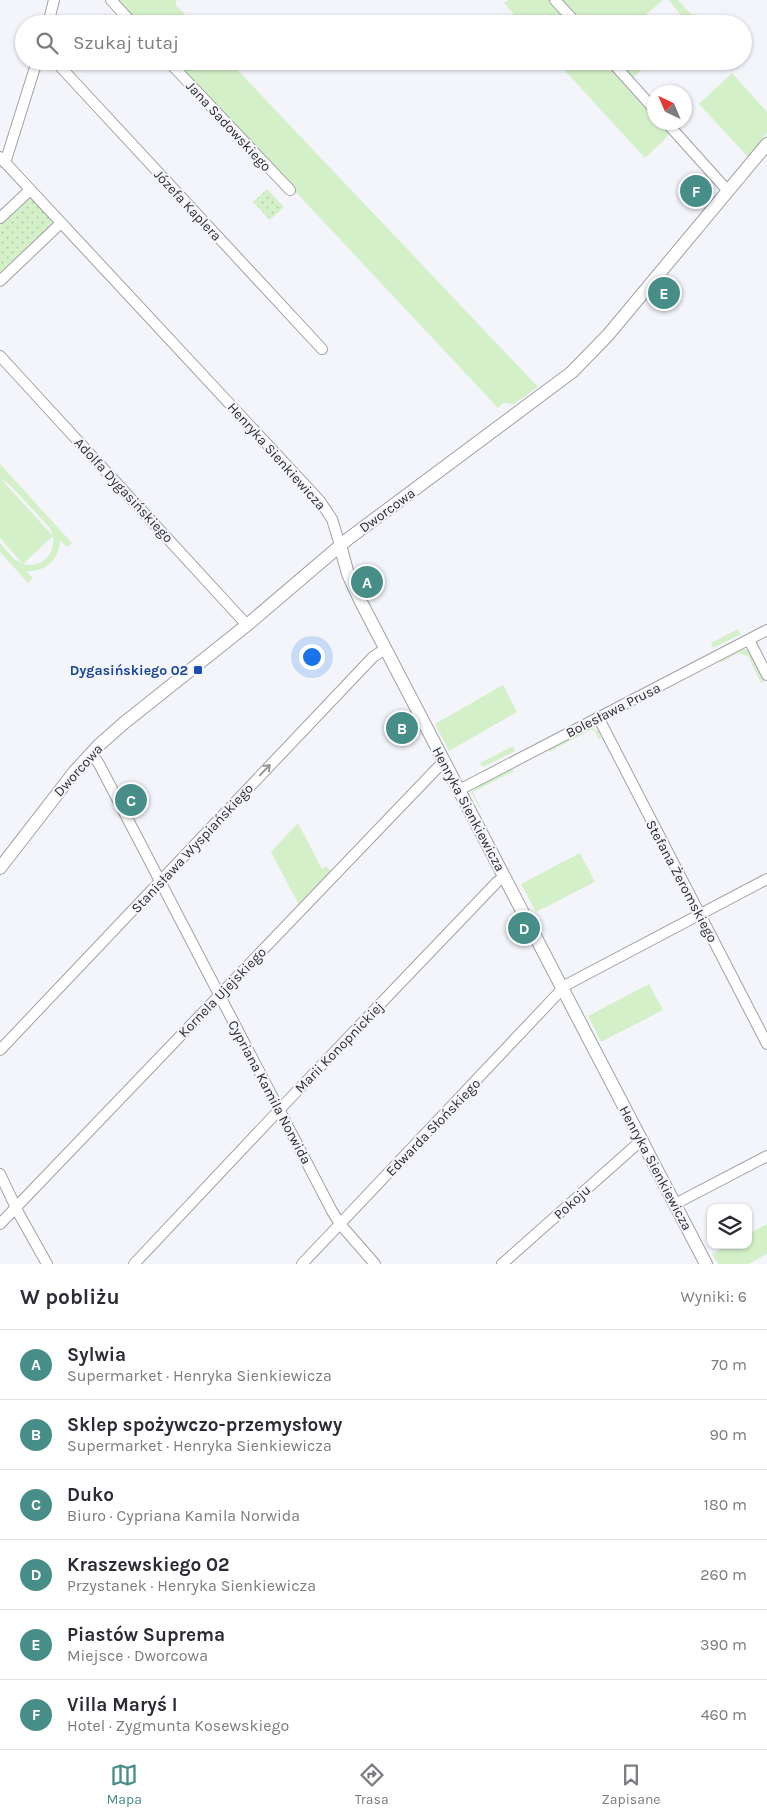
<!DOCTYPE html>
<html lang="pl">
<meta charset="utf-8">
<style>
:root{--surface:#fff;--page:#f7f7f7;--text:#2b2b33;--muted:#7c7c81;--line:#e1e1e2;--accent:#488e88}
body{margin:0;font-family:Karla,sans-serif;background:var(--page);color:var(--text)}
.controls{position:absolute;right:15px;bottom:15px;display:grid;overflow:hidden;border-radius:10px;box-shadow:0 1px 4px #0004}
.controls button{width:45px;height:45px;display:grid;place-items:center;padding:0;border:0;border-bottom:1px solid var(--line);background:var(--surface);color:var(--text);font:25px sans-serif}
.compass{position:absolute;left:647px;top:85px;width:45px;height:45px;border-radius:50%;background:var(--surface);box-shadow:0 1px 4px #0004;rotate:316deg}
.you{position:absolute;left:311px;top:656px;width:18px;height:18px;margin:-12px;border:4px solid #fff;border-radius:50%;background:#1a73e8;box-shadow:0 0 0 8px #1a73e833}
.badge{display:grid;place-items:center;width:32px;height:32px;border-radius:50%;background:var(--accent);color:#fff;font-size:16px;font-weight:700}
.pin{position:absolute;translate:-50% -50%;border:2px solid #fff;box-shadow:0 1px 5px #0006}
.list{margin:0;padding:0;list-style:none}
h2{display:flex;justify-content:space-between;align-items:center;height:65px;margin:0;padding:0 20px;font-size:21px}
h2 small{font-size:16px;font-weight:400;color:var(--muted)}
.list li{display:grid;grid-template-columns:32px 1fr auto;gap:15px;align-items:center;box-sizing:border-box;height:70px;padding:0 20px;border-top:1px solid var(--line)}
.list b{display:block;font-size:19px;white-space:nowrap}
.list p{margin:0;font-size:16px;white-space:nowrap;color:var(--muted)}
.list em{font-size:16px;font-style:normal;color:var(--muted)}
.icon{flex:none;width:28px;height:28px;fill:none;stroke:currentColor;stroke-width:2;stroke-linecap:round;stroke-linejoin:round}
.map{position:relative;flex:none;width:767px;height:1264px;overflow:hidden}
.search{position:absolute;background:var(--surface);box-shadow:0 1px 4px #0004;left:15px;right:15px;top:15px;height:55px;display:flex;align-items:center;gap:12px;box-sizing:border-box;padding:0 18px;border-radius:28px;color:var(--muted);font-size:19px}
.sheet{height:485px;background:var(--surface)}
nav{display:flex;justify-content:space-around;align-items:center;box-sizing:border-box;height:70px;border-top:1px solid var(--line);background:var(--surface);font-size:14px;color:var(--muted)}
nav a{display:grid;justify-items:center;gap:2px}
nav .on{color:var(--accent)}
.map>svg:first-child{display:block}
.grass{fill:#d3f0c8;fill-rule:evenodd}
.forest{fill:url(#forest-firs)}
.park{fill:url(#park-dots)}
.lines{fill:none;stroke-linecap:round;stroke-linejoin:round}
.minor-casing{stroke:#a0a1a6;stroke-width:12}
.tertiary-casing{stroke:#a0a1a6;stroke-width:14}
.minor{stroke:#fff;stroke-width:10}
.tertiary{stroke:#fff;stroke-width:12}
.oneway{stroke:#979798}
.transit-dot{fill:#1a4fb4;stroke:#f4f5fb;stroke-width:2}
.labels{text-anchor:middle;stroke-width:4;stroke-linejoin:round;paint-order:stroke}
.street-label{font-size:14px;fill:#2f2f31;stroke:#f4f5fb}
.transit-label{font-size:14px;font-weight:bold;fill:#164399;stroke:#f4f5fb;text-anchor:end}
</style>
<div class="map">
<svg width="767" height="1264" viewBox="0 0 767 1264">
<defs>
<pattern id="forest-firs" width="22" height="20" patternUnits="userSpaceOnUse" patternTransform="scale(1.25)"><rect width="22" height="20" fill="#d3f0c8"/><path d="M5 1l3.5 6h-7zM16 11l3.5 6h-7z" fill="#b5ceac"/></pattern>
<pattern id="park-dots" width="8" height="8" patternUnits="userSpaceOnUse" patternTransform="scale(1.25)"><rect width="8" height="8" fill="#d3f0c8"/><path d="M2 2h.1M6 6h.1" fill="none" stroke="#b5ceac" stroke-width="1.8" stroke-linecap="round"/></pattern>
</defs>
<rect width="100%" height="100%" fill="#f4f5fb"/>
<path class="grass" d="M115 0H176V5L194 24H137Z
M508 0H549L571 24H522L504 3Z
M561 0H663L635 24H579Z
M173 61H229L538 387 514 404 504 403 498 408Z
M556 61H605L654 115V122L661 123 669 133 668 136 645 158Z
M613 61H651L632 79Z
M732 73 767 112V133L748 157 699 104Z
M0 464 72 543 67 547 60 540C60 559 45 573 26 571L33 578 28 583 0 552V543L14 559 22 563 0 538ZM1 479 9 484 50 528 53 536ZM53 536C56 554 41 569 23 564Z
M738 629 741 634 713 648 711 643Z
M739 648C754 648 759 668 765 680L761 683 748 656 738 653 720 663 719 660Z
M503 685 517 712 449 751 435 724Z
M592 726V728L598 731 601 738 599 740 595 731 591 730 549 752 547 748Z
M513 746 515 751 483 767 480 763Z
M512 768 514 771 473 792 482 810H481L471 792 476 788 475 785Z
M298 823 322 869 326 866 331 871 299 905 271 852Z
M580 853 595 882 536 912 521 884Z
M649 984 663 1010 601 1042 588 1016Z
M767 1224V1254L748 1264H718L712 1254 728 1245H748V1234Z"/>
<path class="forest" d="M669 0H678L700 24H696L689 16 683 18Z"/>
<path class="park" d="M267 189 284 207 270 220 253 202Z
M29 195 52 221 50 228 0 275V220Z"/>
<g class="lines">
<g class="minor-casing">
<path id="minor" d="M111 0 133 24
M555 0 577 24
M48 24 54 0
M55 61 322 349
M168 61 290 190
M611 61 654 109
M666 122 728 191
M0 157 320 501 332 519 340 545
M5 163 37 61
M0 218 30 190
M0 281 61 223
M0 356 247 625
M749 640 767 675
M598 717 767 1044
M91 753 99 764 332 1211 340 1224 375 1264
M459 790 767 630
M0 1050 373 657 385 649
M0 1174 19 1214 47 1264
M675 1204 767 1156
M0 1224 444 761
M134 1264 297 1091 497 882 504 877
M302 1264 566 985 767 879
M502 1264 635 1146 642 1141"/>
</g>
<g class="tertiary-casing">
<path id="tertiary" d="M340 545 348 574 360 600 706 1264
M0 868 75 771 99 745 124 723 247 625 348 539 572 372 608 335 767 144"/>
</g>
<use href="#minor" class="minor"/>
<use href="#tertiary" class="tertiary"/>
</g>
<defs><path id="oneway-shaft" d="M-6 0H5M1.5-3L5.5 0L1.5 3" fill="none" stroke-width="1.6" stroke-linecap="round" stroke-linejoin="round" transform="scale(1.25)"/></defs>
<use class="oneway" href="#oneway-shaft" transform="translate(265 770) rotate(-46)"/>
<rect class="transit-dot" x="193" y="665" width="10" height="10" rx="2.5"/>
<g class="labels">
<g class="street-label">
<text transform="translate(229 126) rotate(47)" y="5">Jana Sadowskiego</text>
<text transform="translate(188 205) rotate(47)" y="5">Józefa Kaplera</text>
<text transform="translate(277 456) rotate(48)" y="5">Henryka Sienkiewicza</text>
<text transform="translate(124 490) rotate(47)" y="5">Adolfa Dygasińskiego</text>
<text transform="translate(387 510) rotate(-36)" y="5">Dworcowa</text>
<text transform="translate(613 710) rotate(-27)" y="5">Bolesława Prusa</text>
<text transform="translate(78 770) rotate(-48)" y="5">Dworcowa</text>
<text transform="translate(469 809) rotate(62)" y="5">Henryka Sienkiewicza</text>
<text transform="translate(192 848) rotate(-47)" y="5">Stanisława Wyspiańskiego</text>
<text transform="translate(682 881) rotate(62)" y="5">Stefana Żeromskiego</text>
<text transform="translate(222 992) rotate(-46)" y="5">Kornela Ujejskiego</text>
<text transform="translate(339 1047) rotate(-46)" y="5">Marii Konopnickiej</text>
<text transform="translate(270 1092) rotate(62)" y="5">Cypriana Kamila Norwida</text>
<text transform="translate(433 1127) rotate(-46)" y="5">Edwarda Słońskiego</text>
<text transform="translate(656 1168) rotate(62)" y="5">Henryka Sienkiewicza</text>
<text transform="translate(572 1202) rotate(-42)" y="5">Pokoju</text>
</g>
<g class="transit-label">
<text x="188" y="675">Dygasińskiego 02</text>
</g>
</g>
</svg>
<div class="controls">
<button><svg class="icon" aria-label="layers" viewBox="0 0 24 24"><path d="M12 4l9 5-9 5-9-5zM3 14l9 5 9-5"/></svg></button>
</div>
<svg class="compass" viewBox="-18 -18 36 36"><path d="M0-13l5 13h-10z" fill="#e53935"/><path d="M0 13l5-13h-10z" fill="#7c7c81"/></svg>
<div class="you"></div>
<div class="pin badge" style="left:367px;top:582px">A</div>
<div class="pin badge" style="left:402px;top:728px">B</div>
<div class="pin badge" style="left:131px;top:800px">C</div>
<div class="pin badge" style="left:524px;top:928px">D</div>
<div class="pin badge" style="left:664px;top:293px">E</div>
<div class="pin badge" style="left:696px;top:191px">F</div>
<div class="search"><svg class="icon" aria-label="search" viewBox="0 0 24 24"><circle cx="10" cy="10" r="6"/><path d="M15 15l6 6"/></svg>Szukaj tutaj</div>
</div>
<section class="sheet">
<h2>W pobliżu<small>Wyniki: 6</small></h2>
<ul class="list">
<li><span class="badge">A</span><div><b>Sylwia</b><p>Supermarket · Henryka Sienkiewicza</p></div><em>70 m</em></li>
<li><span class="badge">B</span><div><b>Sklep spożywczo-przemysłowy</b><p>Supermarket · Henryka Sienkiewicza</p></div><em>90 m</em></li>
<li><span class="badge">C</span><div><b>Duko</b><p>Biuro · Cypriana Kamila Norwida</p></div><em>180 m</em></li>
<li><span class="badge">D</span><div><b>Kraszewskiego 02</b><p>Przystanek · Henryka Sienkiewicza</p></div><em>260 m</em></li>
<li><span class="badge">E</span><div><b>Piastów Suprema</b><p>Miejsce · Dworcowa</p></div><em>390 m</em></li>
<li><span class="badge">F</span><div><b>Villa Maryś I</b><p>Hotel · Zygmunta Kosewskiego</p></div><em>460 m</em></li>
</ul>
</section>
<nav>
<a class="on"><svg class="icon" aria-label="map" viewBox="0 0 24 24"><path d="M3 6l6-2 6 2 6-2v14l-6 2-6-2-6 2zM9 4v14M15 6v14"/></svg>Mapa</a>
<a><svg class="icon" aria-label="directions" viewBox="0 0 24 24"><path d="M12 3l9 9-9 9-9-9zM9 14v-3h6M13 9l2 2-2 2"/></svg>Trasa</a>
<a><svg class="icon" aria-label="saved" viewBox="0 0 24 24"><path d="M7 4h10v16l-5-4-5 4z"/></svg>Zapisane</a>
</nav>
